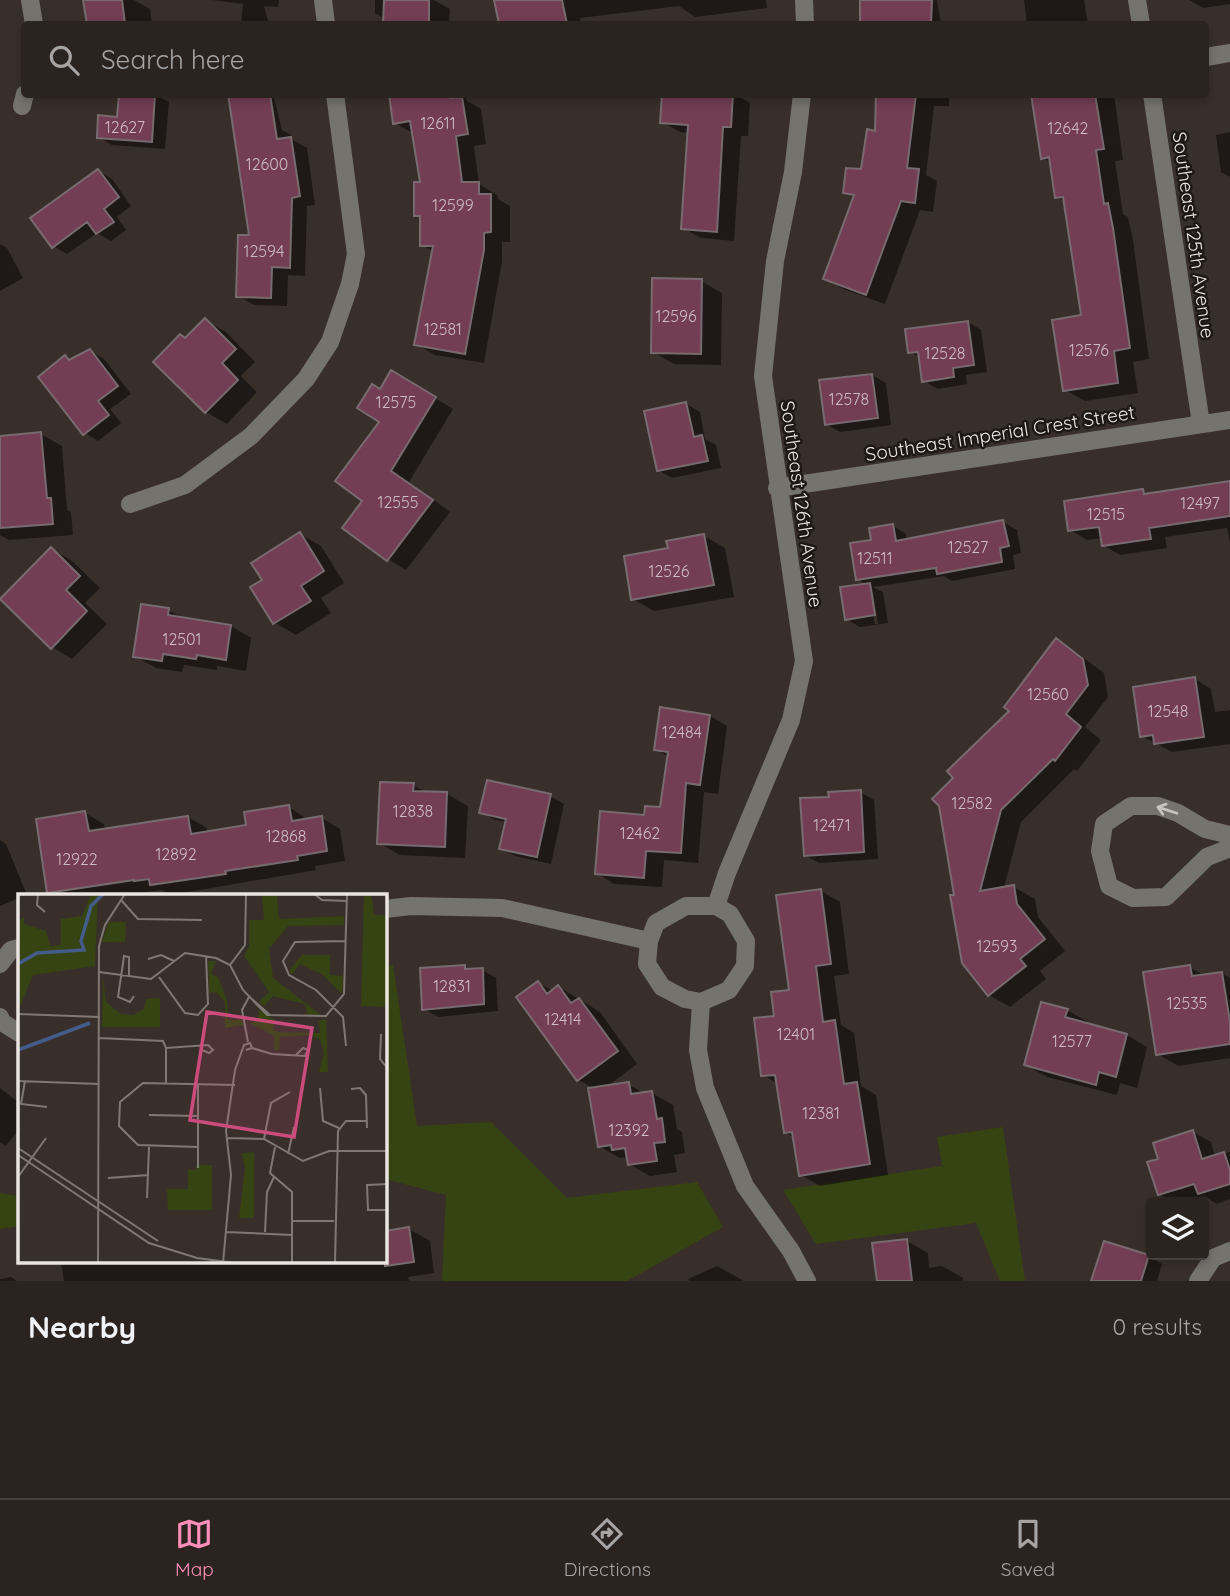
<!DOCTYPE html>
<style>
:root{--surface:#2b2320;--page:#372f2d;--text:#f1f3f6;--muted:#a6a4a5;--line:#47403e;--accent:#ff8eba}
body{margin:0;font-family:Quicksand,sans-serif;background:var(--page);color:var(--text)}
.controls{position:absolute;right:21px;bottom:21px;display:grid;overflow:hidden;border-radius:7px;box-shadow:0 4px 10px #0003}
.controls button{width:63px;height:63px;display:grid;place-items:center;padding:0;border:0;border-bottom:2px solid var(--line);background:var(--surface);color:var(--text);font:35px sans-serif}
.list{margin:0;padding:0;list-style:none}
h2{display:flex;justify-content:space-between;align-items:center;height:91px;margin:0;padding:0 28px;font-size:30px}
h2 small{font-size:23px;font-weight:400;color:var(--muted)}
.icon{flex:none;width:38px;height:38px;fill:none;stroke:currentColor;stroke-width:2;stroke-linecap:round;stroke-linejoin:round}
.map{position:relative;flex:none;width:1230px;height:1281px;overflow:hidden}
.search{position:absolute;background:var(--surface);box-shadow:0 4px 10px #0003;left:21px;right:21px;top:21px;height:77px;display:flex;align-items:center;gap:18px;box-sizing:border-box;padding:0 24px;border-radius:7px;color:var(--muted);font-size:26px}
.sheet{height:217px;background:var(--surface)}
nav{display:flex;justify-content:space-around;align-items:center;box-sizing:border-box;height:98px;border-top:2px solid var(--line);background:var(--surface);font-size:19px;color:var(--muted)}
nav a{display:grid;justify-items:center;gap:4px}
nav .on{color:var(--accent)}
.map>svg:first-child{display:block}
.green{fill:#364312}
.shadow{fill:#0007;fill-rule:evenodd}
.building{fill:#733d53;stroke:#776b6f;stroke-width:2}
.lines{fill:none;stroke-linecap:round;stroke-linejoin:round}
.minor{stroke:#75736e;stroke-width:18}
.oneway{stroke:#c8c3bf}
.labels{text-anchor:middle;stroke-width:5;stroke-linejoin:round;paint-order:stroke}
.number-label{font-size:16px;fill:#cdbbbe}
.street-label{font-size:19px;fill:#ebe5e2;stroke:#1d1816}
.inset-river{fill:none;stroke:#445c8a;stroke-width:3.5}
.inset-road{fill:none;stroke:#807874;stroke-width:2}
.view{fill:#cc4b7d;fill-opacity:0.15;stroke:#cc4b7d;stroke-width:3.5}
.inset-edge{fill:none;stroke:#ebe5e2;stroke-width:3.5}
</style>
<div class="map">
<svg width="1230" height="1281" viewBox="0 0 1230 1281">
<rect width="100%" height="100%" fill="#392f2a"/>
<path class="green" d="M393 965 417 1126 491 1122 567 1198 697 1182 723 1227 627 1281H442L446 1195 385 1179V966Z
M1003 1127 1025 1281H1000L976 1223 816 1244 783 1190 942 1166 937 1137Z
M0 1193 19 1196V1226L0 1229Z"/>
<path class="shadow" d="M85 0H134L150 9 152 24H89Z
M212 0H279L278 7 264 6 269 24H241L243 4Z
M375 0H434L450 9 449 24H385V19L375 13Z
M496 0H766L767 8 695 17 679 6 580 18 581 24H500Z
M862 0H937L941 24H861Z
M1024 0H1084L1088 24H1027Z
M1189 0H1230V4L1203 8Z
M121 94H163V99L169 102 165 149 112 145 99 137 119 119Z
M222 94H273L282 130 291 135V139L307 148 315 205 307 206 305 276 288 275 287 306 254 305 238 296 251 237 231 102Z
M391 94H465L467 101 481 109 486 144 474 146 479 184 497 195 498 199 510 206V242H502V261L484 363 435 355 416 344 434 252 422 245V218L416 215 422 184 414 134 395 123Z
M664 94H735L750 103 748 136H741L734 241 701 238 683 228 689 133 680 132 662 122Z
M878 94H949V106H934L926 175 937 181 933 212 920 210 885 304 843 289 825 278 855 198 845 192 863 171 877 133Z
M1033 94H1114L1123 160 1115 161 1123 214 1128 217 1133 240 1149 359 1133 362 1138 393 1085 401 1065 390 1083 317 1066 202 1056 197 1051 163 1042 157Z
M1230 132V177L1221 172 1216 135Z
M98 171 112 179 131 206 117 217 126 230 111 241 97 233 67 254 53 246Z
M0 244 7 248 23 278 0 291Z
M701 281 722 293 721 365 674 364 653 352Z
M205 320 226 332 255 362 241 376 257 392 227 424 206 412 186 339Z
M968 322 981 330 987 372 966 375 967 384 938 389 924 381 921 358 910 352Z
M90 351 104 359 131 394 110 409 121 423 98 441 85 433 65 357 72 361Z
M392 372 453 409 409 482 450 512 406 570 388 559 365 500 382 421 381 391Z
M872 375 886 383 891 425 840 432 826 424Z
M686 404 700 412 705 439 716 445 721 468 672 478 658 470Z
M41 434 62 446 67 510 71 512 73 535 9 540 0 535V437Z
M1230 482V543L1227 528 1165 537 1167 548 1120 555 1103 545 1102 538 1087 540 1070 530 1143 491 1149 495Z
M1003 522 1017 530 1021 553 1013 555 1015 569 952 581 944 576 873 587 883 592 888 623 860 627 846 619 867 585 857 579 873 541 893 526 906 534 907 541ZM869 592H873L878 624H875Z
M300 534 321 546 344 583 321 598 331 613 296 635 275 623 252 588 265 580Z
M704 536 725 548 734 597 654 611 633 599 670 549Z
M52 549 72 561 100 588 85 603 107 624 72 659 52 647Z
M168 610 184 619 231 626 251 638 246 671 217 666V670L184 665 182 672 156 668 135 656Z
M1057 641 1077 653 1104 673 1108 697 1085 727 1101 740 1077 771 1074 769 1021 822 1004 888 1014 887 1035 899 1038 917 1065 951 1040 971 1046 979 1010 1007 989 995 963 963 956 896V778L1012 711Z
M1195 679 1211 689 1215 712 1230 710V744L1172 752 1142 736Z
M710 716 727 726 718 794 704 792 698 863 664 860 662 887 614 884 597 873 646 817 662 809 669 757 655 749Z
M413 785 427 793 447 794 468 806 465 858 400 855 379 843Z
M860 792 874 800 878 859 819 863 805 855 831 798Z
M550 796 564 804 551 864 515 856 501 848 507 822 495 820 481 812Z
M289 807 308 820 322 818 340 829 345 861 315 866 316 870 171 895 162 890 111 896H57L49 892 85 813 104 824 105 830 188 817 207 828V833L248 827Z
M0 840 6 844 27 895 19 896V898L0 906Z
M821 891 840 902 849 974 834 976 841 1025 854 1033 861 1086 876 1095 888 1175 820 1186 801 1175 795 1138 785 1132 778 1084 763 1075 776 1017 791 991Z
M465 967 470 970H482L496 978 498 1011 438 1017 424 1009Z
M1189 967 1205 976 1222 973 1230 978V1058L1178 1066 1158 1054Z
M538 983 553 991 559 987 600 1012 637 1064 605 1088 628 1084 645 1094 652 1093 673 1105 677 1129 682 1132 685 1153 674 1155 677 1172 650 1176 629 1164 628 1157 620 1158 599 1146 595 1089 579 1080Z
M1067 1010 1088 1022 1087 1025 1127 1035 1147 1047 1137 1088 1120 1083 1117 1095 1047 1077 1026 1065Z
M0 1088 19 1103V1129L6 1146 0 1142Z
M1193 1132 1211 1142 1215 1157 1230 1152V1199L1217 1204 1204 1196 1184 1202H1173L1159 1194Z
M385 1229 390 1232 409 1229 430 1241 434 1273 408 1277 409 1281H64L61 1262H385Z
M907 1241 928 1253 929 1268 942 1266 963 1278V1281H879Z
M1148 1256 1162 1264 1157 1281H1097Z
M717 1266 744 1281H689L688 1279Z
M11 1277 17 1281H0V1279Z"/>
<path class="building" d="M83 0H122L125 24H87Z
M384 0H429V24H383Z
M494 0H562L567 24H499Z
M860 0H932L931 24H860Z
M119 94H155L152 142 97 138 98 115 117 117Z
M228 94H270L277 139 291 137 300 196 292 198 290 268 272 267 271 298 236 297 238 235H249Z
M389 94H450V98L462 97 468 134 456 136 462 182H479V194H491V232L484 233V250L465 354 414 345 433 246H420V216H414V182H420L410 121 393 124Z
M662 94H733L731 127H723L717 232 681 229 688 125 660 123Z
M876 94H916L907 168 919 169 915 203 901 201 866 295 823 279 854 195 843 193 846 168 861 169 867 129 875 131Z
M1031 94H1095L1104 149 1096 150 1104 204 1108 203 1113 228 1130 348 1114 351 1118 383 1063 391 1052 320 1081 315 1063 197 1055 198 1049 157 1041 159Z
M98 169 119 197 104 209 114 222 96 234 87 222 52 248 30 218Z
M652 278 702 279 701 354 651 353Z
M205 318 236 349 222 363 238 380 205 413 153 362 180 334 185 338Z
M968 321 974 365 953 368 954 377 922 382 918 352 908 353 905 329Z
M90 349 118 386 98 401 109 415 83 435 38 377 65 355 69 360Z
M391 370 436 397 391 471 433 500 387 561 342 528 362 501 335 481 379 422 357 408 372 384 380 389Z
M872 374 878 418 825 425 819 380Z
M686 402 694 437 702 435 708 461 657 471 644 411Z
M41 432 47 498H51L53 524 0 528V436Z
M1230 481V516L1149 528 1151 539 1102 546 1099 527 1068 531 1064 501 1143 489 1144 494Z
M1003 520 1009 546 1000 548 1002 562 937 574 936 568 856 580 850 543 871 540 869 528 893 524 896 541Z
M300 532 324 571 301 586 311 601 273 624 250 587 262 580 251 563Z
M704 534 714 585 631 600 624 556 668 548 666 541Z
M51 547 80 576 66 590 87 611 51 649 0 599Z
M870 583 875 615 845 620 840 587Z
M141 604 169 608 168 615 231 625 226 660 197 655 196 659 163 654 162 661 133 657Z
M1056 638 1083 659 1088 685 1066 714 1081 727 1055 761 1053 759 1001 810 980 891 1014 885 1017 904 1045 939 1020 959 1026 966 988 996 962 963 950 895H954L939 806 932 799 953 778 947 771 1009 711 1004 707Z
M1195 677 1204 737 1154 744 1153 735 1140 737 1133 687Z
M660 707 710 715 700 785 686 783 681 853 646 851 644 878 595 874 600 811 644 815 645 806 660 807 668 752 654 750Z
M487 780 551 794 537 857 499 849 506 819 479 813Z
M380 782 414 783 413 791 447 792 445 847 377 844Z
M861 790 864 852 804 856 800 798 829 797 828 792Z
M289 805 292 821 322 816 327 851 297 856 298 860 225 871 226 874 150 885 149 879 134 881V880L47 893 36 819 85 811 89 831 188 816 191 834 246 825 244 812Z
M821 889 831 964 816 966 823 1022 835 1020 844 1084 857 1082 870 1164 799 1176 792 1132 784 1133 775 1075 761 1076 754 1018 774 1016 771 992 789 990 776 895Z
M465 965V969L483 968 484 1004 422 1010 420 968Z
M1190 965 1192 976 1222 972 1230 1022V1044L1156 1055 1143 972Z
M538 981 547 994 558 985 571 1003 579 998 618 1051 577 1081 516 997Z
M1041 1002 1068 1009 1065 1017 1127 1034 1116 1077 1099 1072 1096 1085 1024 1065Z
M629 1082 631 1094 652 1091 657 1119 662 1118 665 1142 654 1143 657 1161 628 1165 625 1148 612 1150 611 1145 598 1147 588 1088Z
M1193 1130 1202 1159 1224 1152 1230 1170V1184L1198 1194 1194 1184 1158 1195 1147 1162 1158 1159 1153 1143Z
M409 1227 414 1262 385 1266V1231Z
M907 1239 912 1281H877L872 1243Z
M1104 1241 1149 1255 1141 1281H1091Z"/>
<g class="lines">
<path class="minor" d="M30 0 34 24
M323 0 326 24
M804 0 805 24
M1137 0 1141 24
M1206 57 1230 53
M1152 94 1201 424
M22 106 25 94
M777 488 1230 420
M130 504 185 485 251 436 306 379 330 342 350 284 356 254 335 94
M1230 835 1205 829 1178 813 1158 806H1131L1104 824 1100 851 1109 886 1133 898 1166 897 1207 857 1230 848
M686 906H716L730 914 746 941 745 966 729 990 701 1002 685 999 662 987 647 964 649 941 656 923Z
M716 906 727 873 791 720 804 661 763 376 775 261 793 172 802 94
M385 909 411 906 502 908 649 941
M0 964 11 950 19 948
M701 1002 698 1050 705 1088 745 1186 791 1251 807 1281
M0 1017 2 1022 19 1033
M1198 1281 1213 1258 1230 1251"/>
</g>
<defs><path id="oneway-shaft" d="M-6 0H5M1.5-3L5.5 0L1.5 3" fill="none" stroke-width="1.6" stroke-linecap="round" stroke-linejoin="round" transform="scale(1.75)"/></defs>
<use class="oneway" href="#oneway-shaft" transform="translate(1167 810) rotate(-162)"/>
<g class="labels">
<g class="number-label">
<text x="438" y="129">12611</text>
<text x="125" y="133">12627</text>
<text x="1068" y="134">12642</text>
<text x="267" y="170">12600</text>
<text x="453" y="211">12599</text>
<text x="264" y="257">12594</text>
<text x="676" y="322">12596</text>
<text x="443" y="335">12581</text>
<text x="1089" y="356">12576</text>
<text x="945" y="359">12528</text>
<text x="849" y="405">12578</text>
<text x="396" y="408">12575</text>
<text x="398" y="508">12555</text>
<text x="1200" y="509">12497</text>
<text x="1106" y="520">12515</text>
<text x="968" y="553">12527</text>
<text x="875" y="564">12511</text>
<text x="669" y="577">12526</text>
<text x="182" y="645">12501</text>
<text x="1048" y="700">12560</text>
<text x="1168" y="717">12548</text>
<text x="682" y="738">12484</text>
<text x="972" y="809">12582</text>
<text x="413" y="817">12838</text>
<text x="832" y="831">12471</text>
<text x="640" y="839">12462</text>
<text x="286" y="842">12868</text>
<text x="176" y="860">12892</text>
<text x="77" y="865">12922</text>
<text x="997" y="952">12593</text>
<text x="452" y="992">12831</text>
<text x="1187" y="1009">12535</text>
<text x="563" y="1025">12414</text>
<text x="796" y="1040">12401</text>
<text x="1072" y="1047">12577</text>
<text x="821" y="1119">12381</text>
<text x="629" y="1136">12392</text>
</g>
<g class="street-label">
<text transform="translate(1194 235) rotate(82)" y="7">Southeast 125th Avenue</text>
<text transform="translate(1000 433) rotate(-9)" y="7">Southeast Imperial Crest Street</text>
<text transform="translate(802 504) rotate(82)" y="7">Southeast 126th Avenue</text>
</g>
</g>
<g transform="translate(18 894)">
<rect width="369" height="369" fill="#392f2a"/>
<path d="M73 0H80L77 72 15 81 0 117V27L6 23V30L28 37 32 52 43 51V25L64 22ZM244 0H259L261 25 326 22V31L270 32 251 55 255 84 303 121 290 122 287 110 255 102 246 112 241 108 251 98 226 62 231 53V26H246ZM346 0 354 3 356 21H369V113L343 112ZM91 28H108L107 48H84ZM284 61H312V81L325 82 324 100 305 81 282 70 274 80 271 77ZM190 67H198L193 80 200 83 209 106 210 126H224L226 131 207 134V108L198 98 191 99ZM85 84 88 108 103 120 115 121 126 115 128 105 142 104V133H84ZM241 116 257 126 255 135 261 138 302 139 301 127 308 125 310 178H301L306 159 302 145 290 141 262 143 261 156H256V142L232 129 240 126ZM236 258V324H221L227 274 224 259ZM178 271H194V316H150L149 295H170V275L178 276Z" fill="#364312"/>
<path class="inset-river" d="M0 70 19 59 66 56 63 47 73 12 85 0M0 156 72 129"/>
<path class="inset-road" d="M20 0 19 11 27 18M296 0 304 6 329 7M103 6 120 25 184 26M130 65 143 61 156 67M212 71 227 51 228 0M81 78 133 85 167 59 198 64 212 71 225 96 249 121 308 122 326 100 329 0M111 81V63L106 62 100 103 112 108 116 102M141 83 167 119 180 121 190 110 188 62M234 105 252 121M0 120 82 123M363 140 362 165 370 175M81 144 145 147 148 154 190 151 195 156 191 159 182 155M230 148 224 116 231 103M328 152 325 123 298 96 271 81 265 67 277 48 328 47M234 154 254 160 287 162 290 156 285 154 278 161M0 187 81 190M7 187 3 210 29 213M148 190V154M302 194 305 227 321 234M333 195 342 194 348 201 349 234M131 221 180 222M208 244 246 245 285 267 311 257H370M246 245 253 209 272 198M180 253 120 251 101 232 102 208 125 189 217 191M257 253 252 279 274 298V369M0 254 140 347M270 260 276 233M0 261 131 349 179 364 217 369M180 274V191M0 283 28 244M90 284 131 281M370 290 349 291 350 316H370M129 304 131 253M274 327H316M208 338 274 341M247 338 249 298 256 283M80 369 81 52 87 31 107 0M205 369 213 281 208 237 217 176 226 151 232 149 234 154 228 156M317 369 320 237 328 227H349"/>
<path class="view" d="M189 118 294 134 276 243 172 226Z"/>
<rect width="369" height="369" class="inset-edge"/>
</g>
</svg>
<div class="controls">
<button><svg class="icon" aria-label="layers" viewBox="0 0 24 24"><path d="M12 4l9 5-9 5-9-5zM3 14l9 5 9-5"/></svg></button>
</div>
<div class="search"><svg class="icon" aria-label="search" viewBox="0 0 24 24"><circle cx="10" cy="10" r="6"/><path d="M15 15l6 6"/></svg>Search here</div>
</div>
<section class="sheet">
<h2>Nearby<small>0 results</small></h2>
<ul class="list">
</ul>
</section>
<nav>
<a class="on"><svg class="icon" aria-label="map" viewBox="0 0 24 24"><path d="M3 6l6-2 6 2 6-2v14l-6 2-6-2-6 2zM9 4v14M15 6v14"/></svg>Map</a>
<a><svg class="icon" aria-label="directions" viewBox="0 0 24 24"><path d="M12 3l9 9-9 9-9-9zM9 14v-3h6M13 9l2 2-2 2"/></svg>Directions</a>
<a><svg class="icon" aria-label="saved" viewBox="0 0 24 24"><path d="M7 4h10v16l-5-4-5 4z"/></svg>Saved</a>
</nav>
